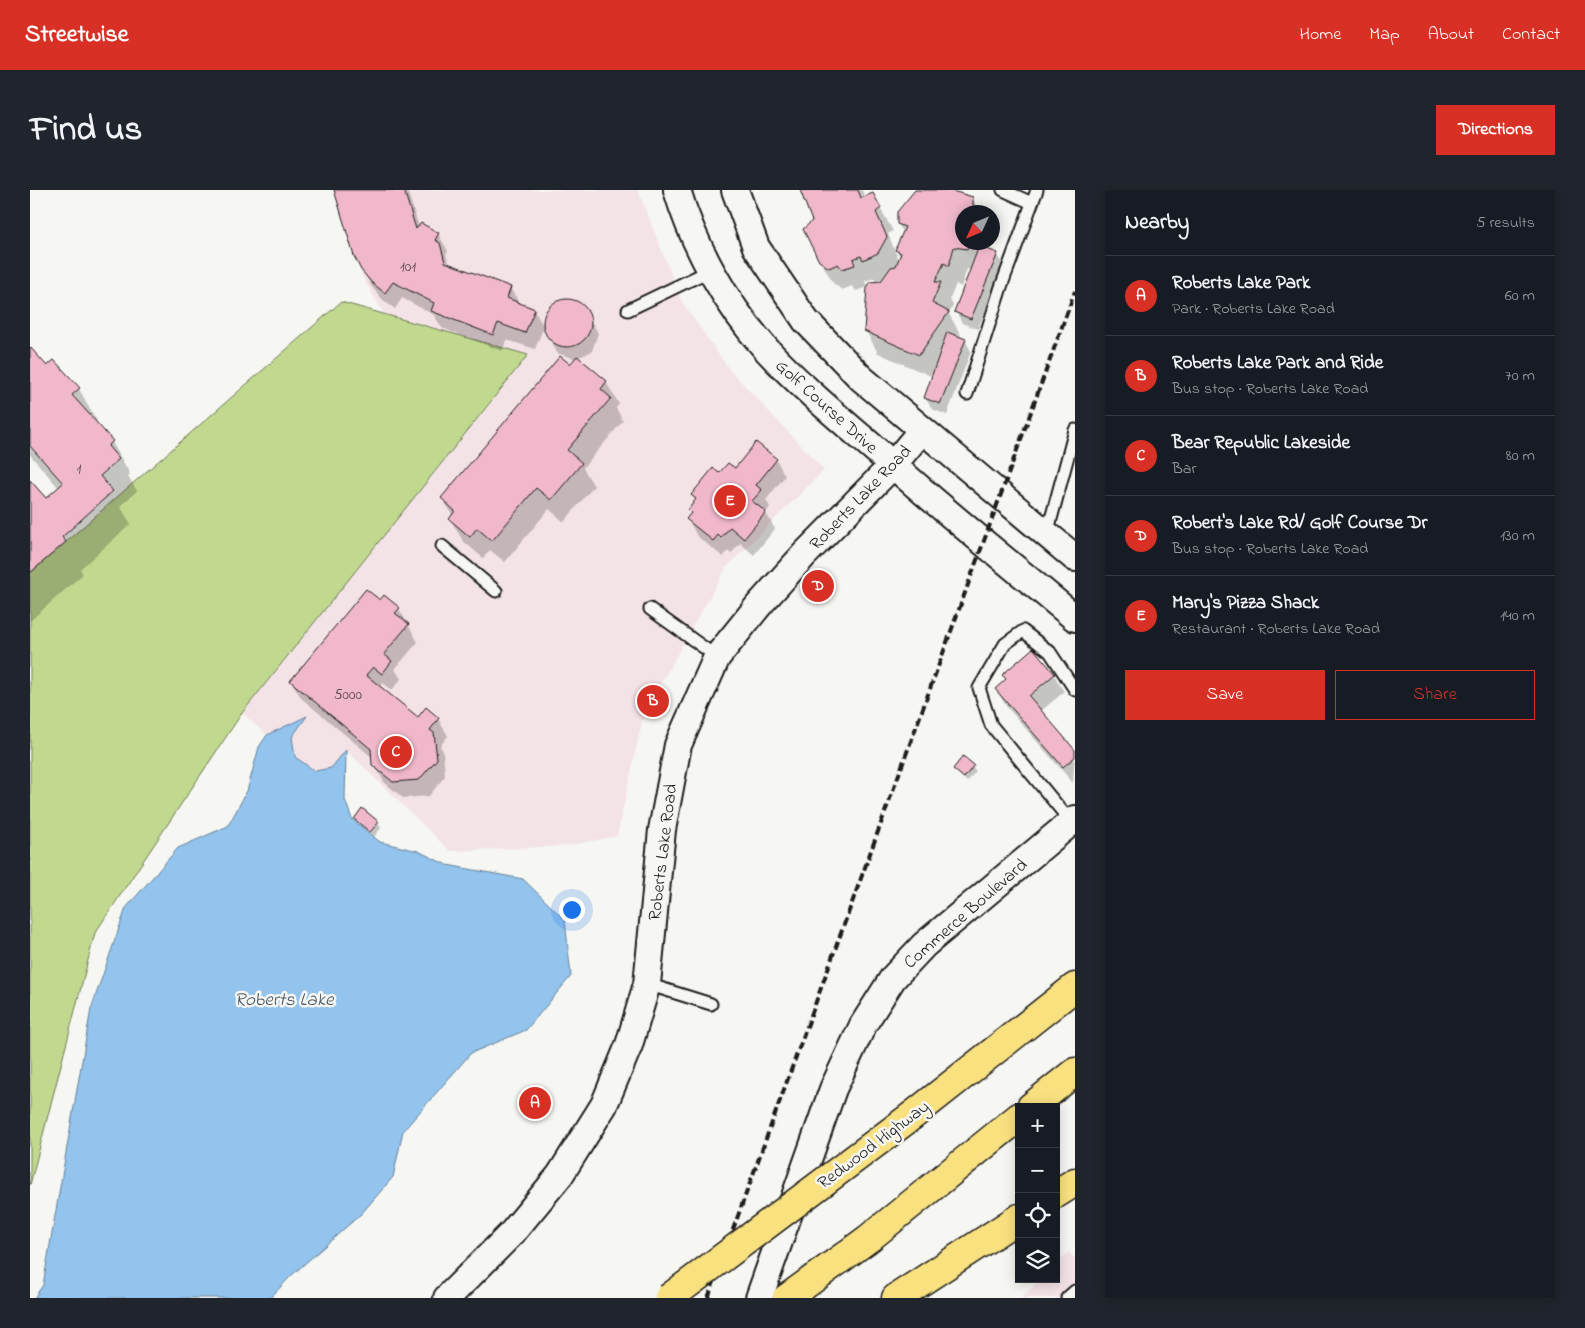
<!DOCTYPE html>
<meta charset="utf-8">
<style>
:root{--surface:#171b24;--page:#20242c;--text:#f1f3f6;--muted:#9ea1a6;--line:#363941;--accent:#d93025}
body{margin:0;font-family:"Indie Flower",sans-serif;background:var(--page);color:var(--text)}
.controls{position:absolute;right:15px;bottom:15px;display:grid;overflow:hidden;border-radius:0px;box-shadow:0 2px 12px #0003}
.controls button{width:45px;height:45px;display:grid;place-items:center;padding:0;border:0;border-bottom:1px solid var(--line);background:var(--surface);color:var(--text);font:25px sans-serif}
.compass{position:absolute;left:925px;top:15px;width:45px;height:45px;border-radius:50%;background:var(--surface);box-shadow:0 2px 12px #0003;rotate:226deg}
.you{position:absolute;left:541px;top:719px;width:18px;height:18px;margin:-12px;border:4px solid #fff;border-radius:50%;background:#1a73e8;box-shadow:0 0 0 8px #1a73e833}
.badge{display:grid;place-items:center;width:32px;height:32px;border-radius:50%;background:var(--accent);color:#fff;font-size:16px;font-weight:700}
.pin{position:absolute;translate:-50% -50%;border:2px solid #fff;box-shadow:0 1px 5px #0006}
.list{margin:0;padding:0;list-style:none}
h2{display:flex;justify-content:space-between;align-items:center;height:65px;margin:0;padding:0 20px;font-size:21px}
h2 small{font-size:16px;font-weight:400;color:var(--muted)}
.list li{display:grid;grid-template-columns:32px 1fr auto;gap:15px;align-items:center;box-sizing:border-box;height:80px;padding:0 20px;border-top:1px solid var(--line)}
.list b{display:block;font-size:19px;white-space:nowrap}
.list p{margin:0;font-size:16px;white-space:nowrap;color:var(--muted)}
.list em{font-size:16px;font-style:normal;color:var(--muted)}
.actions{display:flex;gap:10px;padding:15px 20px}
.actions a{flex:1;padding:11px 0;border:1px solid var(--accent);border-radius:0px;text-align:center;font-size:18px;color:var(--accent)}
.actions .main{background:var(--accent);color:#fff}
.icon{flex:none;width:28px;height:28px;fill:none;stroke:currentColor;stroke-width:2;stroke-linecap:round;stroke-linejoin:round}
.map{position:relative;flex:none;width:1045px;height:1108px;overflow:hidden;border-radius:0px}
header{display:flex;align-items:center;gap:30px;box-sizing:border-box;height:70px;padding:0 25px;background:var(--accent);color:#fff}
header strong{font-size:24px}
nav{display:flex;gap:28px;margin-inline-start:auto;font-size:18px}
.intro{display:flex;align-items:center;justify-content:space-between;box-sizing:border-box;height:120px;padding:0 30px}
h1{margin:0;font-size:35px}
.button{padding:12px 22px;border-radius:0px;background:var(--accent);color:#fff;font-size:18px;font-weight:700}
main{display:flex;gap:30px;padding:0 30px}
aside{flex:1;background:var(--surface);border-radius:0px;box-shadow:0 2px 12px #0003}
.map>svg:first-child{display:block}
.built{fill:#f4e3e6}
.green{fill:#c1d98f;stroke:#6e7a56}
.water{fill:#93c4ee;stroke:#63819a}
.shadow{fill:#0003}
.building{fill:#f1b8cb;stroke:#1c1c1c}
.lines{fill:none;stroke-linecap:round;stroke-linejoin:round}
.service-casing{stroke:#1c1c1c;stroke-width:15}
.tertiary-casing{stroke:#1c1c1c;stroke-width:30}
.motorway-casing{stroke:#1c1c1c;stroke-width:31}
.service{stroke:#f6f6f2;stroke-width:11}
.tertiary{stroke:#f6f6f2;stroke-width:26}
.motorway{stroke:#fae180;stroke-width:28}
.rail{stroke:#1c1c1c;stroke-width:4;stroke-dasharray:8 4;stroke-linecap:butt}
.motorway-bridge-casing{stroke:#1c1c1c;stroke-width:31;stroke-linecap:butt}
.motorway-bridge{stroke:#fae180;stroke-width:28}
.labels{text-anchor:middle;stroke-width:5;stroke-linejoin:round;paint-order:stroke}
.number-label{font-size:15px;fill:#514348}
.street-label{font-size:18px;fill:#1c1c1c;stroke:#f6f6f2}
.water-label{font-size:19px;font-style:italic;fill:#465766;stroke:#f6f6f2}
</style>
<header>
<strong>Streetwise</strong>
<nav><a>Home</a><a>Map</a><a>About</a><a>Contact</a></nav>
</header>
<div class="intro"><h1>Find us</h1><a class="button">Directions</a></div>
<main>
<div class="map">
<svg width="1045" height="1108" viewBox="0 0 1045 1108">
<rect width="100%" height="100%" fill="#f6f6f2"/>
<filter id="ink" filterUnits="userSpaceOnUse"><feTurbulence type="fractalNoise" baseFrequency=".02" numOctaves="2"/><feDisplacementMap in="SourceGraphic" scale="10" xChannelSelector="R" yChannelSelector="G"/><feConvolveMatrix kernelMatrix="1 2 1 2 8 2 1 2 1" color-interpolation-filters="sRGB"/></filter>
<g filter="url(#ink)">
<path class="built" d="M307 0H608L652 112 699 179 794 280 696 378 614 523 587 646 536 656 420 661 317 561 301 578 285 581 265 567 262 547 276 527 237 545 212 523 498 166 354 124 332 86Z
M1039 1062 1045 1069V1108H991L1011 1089H1026V1074Z"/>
<path class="green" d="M311 112 498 165 212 523 65 743 0 995V383Z"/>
<path class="water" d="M277 526 262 547 265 567 285 581 301 578 316 560 315 610 322 629 350 652 388 661 417 675 493 689 535 730 541 786 496 840 441 863 373 941 363 987 332 1023 262 1085 240 1108H4L13 1095 61 819 96 718 148 658 198 636 217 601 229 557 237 545Z"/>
<path class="shadow" d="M306 0H377L389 37 391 34 408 44 418 61 416 65 420 75 480 98 490 114 504 120 512 134 519 117 536 109 552 115 568 143 562 161 548 168 576 192 589 214 586 218 593 231 553 278 564 296 534 332 519 319 475 372 460 360 453 368 433 351 420 329 423 326 412 308 546 169 527 163 514 136 505 159 477 150 472 161 412 138 404 125 372 108 365 119 353 110 342 97 332 80Z
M772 0H832L835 8 843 5 863 41 858 44 869 71 871 67 866 60 874 43 868 34 886 0H915L942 8 950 22H932V52H955V60L967 64 974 75 948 139 932 133 926 122 942 80 937 79 931 97 926 94 920 109 923 116 919 124 931 145 929 148 935 150 941 161 917 225 902 219 895 208 903 187 848 163 836 141 847 93 844 88 835 91 837 97 826 101 822 96 812 100 803 93 790 70 784 31Z
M0 159 17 178 24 171 49 199 67 231 65 233 82 252 100 284 98 286 107 301 90 316 101 334 50 379 53 384 0 431V292L16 310 29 298 0 265Z
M746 269 755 286 736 310 740 317 736 323 745 339 724 365 710 353 701 364 698 361 693 367 667 346 658 329 661 325 659 321 666 311 662 305 690 285Z
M350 412 369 419 388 452 365 479 371 489 362 500 353 493 349 497 388 529 396 519 408 529 418 546 410 556 413 561 415 586 399 606 373 608 354 592 344 574 343 568 271 508 262 492Z
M1003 460 1024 485 1034 502 1011 521 1045 561 1043 593 976 516 966 499 977 490 973 485Z
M933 568 946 581 937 592 924 579Z
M325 629 348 633 351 638 344 647Z"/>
<path class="building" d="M304 0H374L386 39 391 33 409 43 405 50 410 53 415 72 481 97 477 108 505 119 495 143 468 133 463 145 401 121 404 113 363 92 355 103 342 93 331 80 324 66Z
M770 0H828L831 8 843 3 851 18 846 22 857 47 848 63 833 70 831 66 823 69 825 75 812 79 808 74 799 78 789 71 773 39 782 31Z
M885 0H919L943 7V22H932V52H940L937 59 924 57 919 76 914 73 905 92H911L902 113 919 122 889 165 834 141 837 98 840 92 851 91 861 77 866 76 871 63 865 60 875 37 867 34V22Z
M949 56 968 63 941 129 924 122Z
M513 133a24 24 0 1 1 48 0a24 24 0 1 1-48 0Z
M917 142 936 149 910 214 894 208Z
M0 157 17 176 24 170 50 198 42 205 83 251 78 256 89 269 70 286 83 301 32 347 36 352 0 383V290L16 308 33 293 0 256Z
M530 166 540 174 547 166 577 191 571 199 581 208 537 260 552 273 521 310 506 298 462 351 447 338 440 347 419 329 425 321 411 308Z
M726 252 747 269 726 295 732 300 722 311 736 322 714 349 700 337 691 348 688 345 683 351 656 329 661 323 658 320 666 309 661 305 683 278 689 283 698 273 705 278Z
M336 399 350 410 354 405 370 418 365 423 379 434 354 464 362 471 352 484 343 477 336 485 388 527 396 517 409 528 400 540 404 543 407 569 389 590 363 592 342 575 341 559 260 491Z
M1003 458 1025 484 999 506 1045 560V567L1033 577 965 499 976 489 972 485Z
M933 566 944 575 934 588 923 579Z
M332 618 349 632 340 642 324 629Z"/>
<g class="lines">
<g class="service-casing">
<path id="service" d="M973 0 1002 13
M598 120 681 80
M937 204 971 97 1007 0
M1017 344 1045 240
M412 356 466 401
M620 419 687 467
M1041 632 961 535 949 498 975 454 993 441 1020 462 1045 500
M617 794 681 814
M1037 1108 1045 1101"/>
</g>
<g class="tertiary-casing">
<path id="tertiary" d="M647 0C664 57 697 116 737 160 776 202 820 237 863 275 922 328 984 377 1045 428
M705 0 726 57 776 131 831 188 1045 368
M417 1108 482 1043 530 985 574 915 599 855 617 794 632 640 648 555 687 467 729 415 774 365 863 275 892 240
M729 1108 803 899 833 835 863 788 894 755 1045 629"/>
</g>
<g class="motorway-casing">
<path id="motorway" d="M1001 917 1045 882
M883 925 1045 797
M1026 1004 1045 992
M757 1108 838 1049 989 927
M866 1108 989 1028"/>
</g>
<use href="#service" class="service"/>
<use href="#tertiary" class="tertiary"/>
<use href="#motorway" class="motorway"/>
<path class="rail" d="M678 1108 1045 101"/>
<g class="motorway-bridge-casing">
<path id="motorway-bridge" d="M639 1108 883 925"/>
</g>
<use href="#motorway-bridge" class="motorway-bridge"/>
</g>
</g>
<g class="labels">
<g class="number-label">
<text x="378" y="81">101</text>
<text x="49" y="283">1</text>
<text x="318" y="509">5000</text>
</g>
<g class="street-label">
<text transform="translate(797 216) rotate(42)" y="6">Golf Course Drive</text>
<text transform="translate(830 307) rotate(-46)" y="6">Roberts Lake Road</text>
<text transform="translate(632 662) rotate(-83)" y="6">Roberts Lake Road</text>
<text transform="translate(935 723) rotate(-41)" y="6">Commerce Boulevard</text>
<text transform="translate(843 954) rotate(-37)" y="6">Redwood Highway</text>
</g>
<g class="water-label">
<text x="254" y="815">Roberts Lake</text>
</g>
</g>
</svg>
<div class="controls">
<button>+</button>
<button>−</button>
<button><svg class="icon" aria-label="locate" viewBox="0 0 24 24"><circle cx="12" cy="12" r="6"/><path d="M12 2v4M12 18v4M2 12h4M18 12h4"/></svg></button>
<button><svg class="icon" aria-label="layers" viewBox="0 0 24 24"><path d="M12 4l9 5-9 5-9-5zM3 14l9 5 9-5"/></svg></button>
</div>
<svg class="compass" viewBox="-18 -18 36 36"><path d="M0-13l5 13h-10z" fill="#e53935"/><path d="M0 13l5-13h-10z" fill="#9ea1a6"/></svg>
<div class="you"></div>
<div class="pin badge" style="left:505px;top:913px">A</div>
<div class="pin badge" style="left:623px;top:511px">B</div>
<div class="pin badge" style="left:366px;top:562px">C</div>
<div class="pin badge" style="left:788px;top:396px">D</div>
<div class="pin badge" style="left:700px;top:311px">E</div>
</div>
<aside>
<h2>Nearby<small>5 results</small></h2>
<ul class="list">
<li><span class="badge">A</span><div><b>Roberts Lake Park</b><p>Park · Roberts Lake Road</p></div><em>60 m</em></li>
<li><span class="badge">B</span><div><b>Roberts Lake Park and Ride</b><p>Bus stop · Roberts Lake Road</p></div><em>70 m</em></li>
<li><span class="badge">C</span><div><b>Bear Republic Lakeside</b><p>Bar</p></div><em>80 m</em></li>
<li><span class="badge">D</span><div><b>Robert's Lake Rd/ Golf Course Dr</b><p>Bus stop · Roberts Lake Road</p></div><em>130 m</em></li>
<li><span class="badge">E</span><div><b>Mary's Pizza Shack</b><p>Restaurant · Roberts Lake Road</p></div><em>140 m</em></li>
</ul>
<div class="actions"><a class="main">Save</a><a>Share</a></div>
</aside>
</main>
